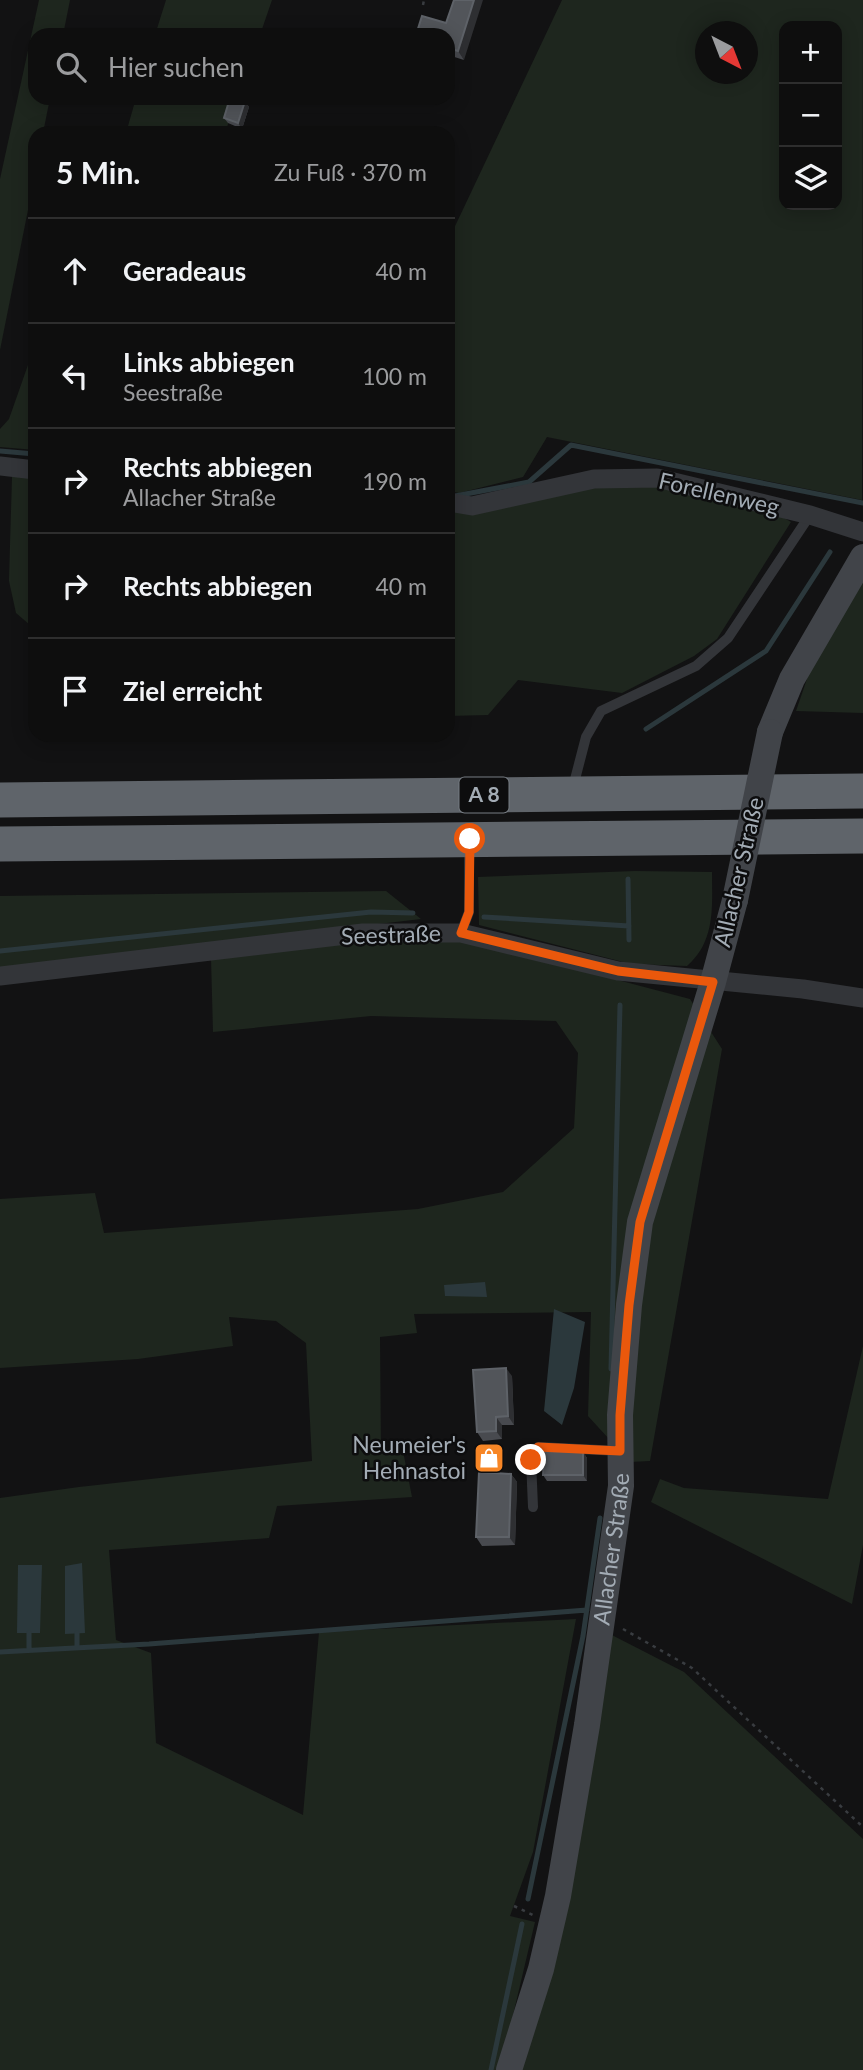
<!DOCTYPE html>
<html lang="de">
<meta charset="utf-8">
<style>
:root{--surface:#0e0e0e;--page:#171717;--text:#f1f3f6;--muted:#9b9c9e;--line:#2e2e2e}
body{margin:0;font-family:Lato,sans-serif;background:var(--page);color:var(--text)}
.controls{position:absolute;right:21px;top:21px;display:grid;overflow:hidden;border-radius:14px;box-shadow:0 4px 18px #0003}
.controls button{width:63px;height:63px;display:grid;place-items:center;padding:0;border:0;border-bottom:2px solid var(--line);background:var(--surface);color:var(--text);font:35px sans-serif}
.compass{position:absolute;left:695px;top:21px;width:63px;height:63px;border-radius:50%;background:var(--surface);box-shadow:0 4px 18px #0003;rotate:138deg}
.stop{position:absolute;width:21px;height:21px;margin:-16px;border:5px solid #ea580c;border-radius:50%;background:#fff}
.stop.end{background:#ea580c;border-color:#fff;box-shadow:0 2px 7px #0008}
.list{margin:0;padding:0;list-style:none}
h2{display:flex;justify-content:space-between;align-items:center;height:91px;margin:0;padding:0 28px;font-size:30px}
h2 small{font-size:23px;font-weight:400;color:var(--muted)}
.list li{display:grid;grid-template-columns:46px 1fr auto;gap:21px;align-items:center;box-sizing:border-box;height:105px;padding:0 28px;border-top:2px solid var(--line)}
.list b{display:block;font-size:26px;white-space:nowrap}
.list p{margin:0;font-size:23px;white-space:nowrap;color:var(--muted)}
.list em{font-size:23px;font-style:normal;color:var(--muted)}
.icon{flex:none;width:38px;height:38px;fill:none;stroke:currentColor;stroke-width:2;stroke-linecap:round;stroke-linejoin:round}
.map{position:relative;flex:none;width:863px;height:2070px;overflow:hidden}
.search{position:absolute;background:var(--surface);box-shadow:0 4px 18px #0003;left:28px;top:28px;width:427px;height:77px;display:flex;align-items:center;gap:18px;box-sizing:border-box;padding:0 24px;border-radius:21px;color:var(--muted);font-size:26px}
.panel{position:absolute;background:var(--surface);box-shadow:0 4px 18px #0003;left:28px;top:126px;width:427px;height:616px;border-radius:21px}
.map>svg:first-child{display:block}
.green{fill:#1e261e;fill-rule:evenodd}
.water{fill:#2b383c}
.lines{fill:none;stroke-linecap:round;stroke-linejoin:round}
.stream{stroke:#2b383c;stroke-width:5}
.path{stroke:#393c40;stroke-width:2.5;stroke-dasharray:3.5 5;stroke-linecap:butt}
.lane{stroke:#333539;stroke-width:10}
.street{stroke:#333539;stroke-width:19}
.secondary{stroke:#414449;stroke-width:26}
.highway{stroke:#5f646a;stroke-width:35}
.secondary-bridge{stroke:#414449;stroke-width:26}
.wall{fill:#484a4f}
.shaded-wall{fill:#2e2f32}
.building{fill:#52555a;stroke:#5e6268;stroke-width:2}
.route{stroke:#ea580c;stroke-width:9}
.labels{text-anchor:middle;stroke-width:5;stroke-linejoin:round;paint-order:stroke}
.shield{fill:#0d0d0e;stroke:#767c83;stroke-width:2}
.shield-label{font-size:21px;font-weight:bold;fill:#a3acb5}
.street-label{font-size:23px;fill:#a3acb5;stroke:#0d0d0e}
.poi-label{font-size:23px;fill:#a3acb5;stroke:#0d0d0e;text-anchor:end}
</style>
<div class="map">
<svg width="863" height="2070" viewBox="0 0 863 2070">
<rect width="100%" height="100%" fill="#121213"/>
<path class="green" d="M39 0H70L63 35H35V98H50L43 133H35V175L0 350V179Z
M166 0H272L260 35H155Z
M562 0H863L862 500 547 437 523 477 459 493 448 491V241ZM784 26H837V205H784ZM706 32H748V74H706Z
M136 98H237L225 133H126Z
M35 345V450L0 447V429L9 419Z
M12 476 35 478V624L30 625 16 613 9 581Z
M594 484 651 485 769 509 791 522 717 639 694 656 622 693 518 680 488 715 448 716V510Z
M863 572V713L796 711 809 673Z
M635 871 712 872C712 906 716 941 687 966L631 964 479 925 478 877Z
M386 891 421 919 0 969V896Z
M458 938 690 999 722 1049 650 1461 630 1462 588 1416 591 1312 414 1314 417 1333 380 1337 381 1453 403 1451 412 1497 277 1506 269 1538 109 1550 116 1640 151 1653 156 1743 303 1815 319 1632 576 1619 533 1852 510 1916 535 1922 500 2070H0V1498L79 1487 312 1461 306 1343 276 1321 229 1317 233 1346 138 1359 0 1368V1199L95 1193 104 1233 418 1209 503 1192 574 1128 578 1053 556 1021 371 1016 213 1032 211 958 362 939Z
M863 1346V1545L852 1604 651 1502 660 1479 684 1488 828 1499Z
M606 1632 684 1672 863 1839V2070H515Z"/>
<path class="water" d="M485 1282 487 1297 445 1296 444 1285Z
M554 1309 585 1322 574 1388 562 1425 544 1411Z
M82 1563 85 1633 65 1634V1566Z
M18 1565H42L40 1633H17Z"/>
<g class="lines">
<path class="stream" d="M0 451 35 454
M455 496 529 482 571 445 863 503
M646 729 766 651 830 552
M628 879 629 940
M484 917 629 926
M0 951 371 912 413 913
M611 1369 620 1005
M29 1633V1650
M77 1633V1648
M0 1652 149 1644 587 1610
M528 1899 583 1636 600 1518
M491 2070 522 1924"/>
<path class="path" d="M423 5 424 0
M623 1629 692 1668 863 1827
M514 1906 533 1915"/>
<path class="lane" d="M573 787 586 737 601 711 696 666 728 638 810 515
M461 933 469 912V847
M533 1507 531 1460 538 1447 620 1451"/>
<path class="street" d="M0 466 35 470
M448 502 472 506 594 479 657 478 810 515 863 532
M0 976 363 933H461L618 971 803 989 863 998"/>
<g class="secondary">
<path d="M770 732 792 679 863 557"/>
<path id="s1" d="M509 2070 541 1969 558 1896 587 1725 621 1486 620 1415 629 1305 640 1222 713 982 735 900"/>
</g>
<path class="highway" d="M0 800 863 791
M0 844 863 836"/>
<path class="secondary-bridge" d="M735 900 770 732"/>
</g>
<path class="wall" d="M446 23 464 60 448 55V35Z
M245 101 249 107 242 129 228 123 224 118Z
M512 1376 514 1425H502V1439L483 1441 477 1432Z
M583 1452 587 1458V1481H547L543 1475Z
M511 1474 517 1482 515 1545 482 1546 476 1537Z"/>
<path class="shaded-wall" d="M474 0H483L464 60 458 51Z
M245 101 249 107 242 129 238 123Z
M506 1368 512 1376 514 1425 508 1416Z
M496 1417 502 1425V1439L496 1431Z
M583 1452 587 1458V1481L583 1475Z
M511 1474 517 1482 515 1545 509 1537Z"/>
<path class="building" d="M454 0H474L458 51 448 48V35H416L422 16 446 23Z
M230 98H237L245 101 238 123 224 118Z
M506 1368 508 1416 496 1417V1431L477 1432 473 1370Z
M544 1451 583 1452V1475H543Z
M479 1472 511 1474 509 1537H476Z"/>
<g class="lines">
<path class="route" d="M470 839 469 912 461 933 618 971 713 982 640 1222 629 1305 620 1415V1451L538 1447 531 1460"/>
</g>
<defs>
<g id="shop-square" transform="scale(1.575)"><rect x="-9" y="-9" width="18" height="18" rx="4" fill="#f78626" stroke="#0d0d0e"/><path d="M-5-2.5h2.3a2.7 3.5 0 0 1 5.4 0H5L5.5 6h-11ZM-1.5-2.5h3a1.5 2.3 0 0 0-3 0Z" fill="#fff"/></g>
</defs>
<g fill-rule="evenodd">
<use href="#shop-square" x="489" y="1458"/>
</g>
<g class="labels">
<rect class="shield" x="459.5" y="777.5" width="49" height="35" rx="5"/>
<g class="shield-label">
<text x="484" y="802">A 8</text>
</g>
<g class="street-label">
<text transform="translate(719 494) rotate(13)" y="8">Forellenweg</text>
<text transform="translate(739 872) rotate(-77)" y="8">Allacher Straße</text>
<text transform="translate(391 935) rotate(-2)" y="8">Seestraße</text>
<text dy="8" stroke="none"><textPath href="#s1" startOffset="532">Allacher Straße</textPath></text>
</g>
<g class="poi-label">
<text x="466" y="1453">Neumeier's<tspan x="466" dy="26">Hehnastoi</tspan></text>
</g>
</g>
</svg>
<div class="controls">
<button>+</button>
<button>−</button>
<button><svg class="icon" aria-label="layers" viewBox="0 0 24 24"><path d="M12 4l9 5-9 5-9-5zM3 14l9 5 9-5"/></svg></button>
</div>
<svg class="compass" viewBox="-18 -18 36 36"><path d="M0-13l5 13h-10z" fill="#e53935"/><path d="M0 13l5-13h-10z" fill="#9b9c9e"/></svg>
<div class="stop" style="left:470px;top:839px"></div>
<div class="stop end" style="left:531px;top:1460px"></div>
<div class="search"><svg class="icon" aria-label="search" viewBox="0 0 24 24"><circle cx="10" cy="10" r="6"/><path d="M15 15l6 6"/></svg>Hier suchen</div>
<section class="panel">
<h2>5 Min.<small>Zu Fuß · 370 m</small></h2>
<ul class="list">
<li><svg class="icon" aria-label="ahead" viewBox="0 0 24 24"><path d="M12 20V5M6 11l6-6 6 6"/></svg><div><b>Geradeaus</b></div><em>40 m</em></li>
<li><svg class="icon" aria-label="left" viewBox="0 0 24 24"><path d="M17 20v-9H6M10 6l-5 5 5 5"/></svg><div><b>Links abbiegen</b><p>Seestraße</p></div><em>100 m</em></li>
<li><svg class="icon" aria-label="right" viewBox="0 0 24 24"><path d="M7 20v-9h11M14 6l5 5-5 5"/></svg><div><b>Rechts abbiegen</b><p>Allacher Straße</p></div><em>190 m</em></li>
<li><svg class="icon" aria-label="right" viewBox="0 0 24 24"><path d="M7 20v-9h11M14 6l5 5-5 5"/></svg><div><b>Rechts abbiegen</b></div><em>40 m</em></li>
<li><svg class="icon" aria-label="arrive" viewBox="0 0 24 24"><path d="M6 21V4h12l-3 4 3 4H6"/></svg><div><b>Ziel erreicht</b></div></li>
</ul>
</section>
</div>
